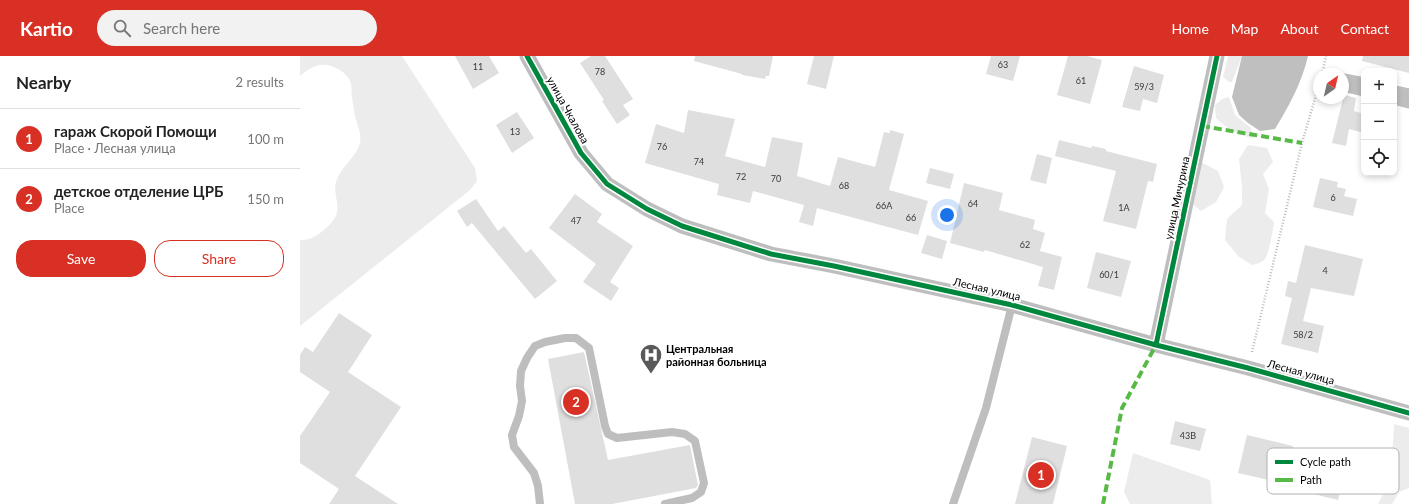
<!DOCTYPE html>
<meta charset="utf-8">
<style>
:root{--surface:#fff;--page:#f2f2f2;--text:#222;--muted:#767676;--line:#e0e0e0;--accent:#d93025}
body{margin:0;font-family:Lato,sans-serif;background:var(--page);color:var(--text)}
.controls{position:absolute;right:12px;top:12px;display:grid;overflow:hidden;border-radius:8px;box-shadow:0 2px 6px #0003}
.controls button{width:36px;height:36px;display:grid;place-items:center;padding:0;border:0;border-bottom:1px solid var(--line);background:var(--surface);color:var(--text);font:20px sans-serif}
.compass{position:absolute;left:1013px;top:12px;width:36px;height:36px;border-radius:50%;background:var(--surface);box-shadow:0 2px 6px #0003;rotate:34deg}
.you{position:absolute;left:647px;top:159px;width:14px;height:14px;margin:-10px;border:3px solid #fff;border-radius:50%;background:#1a73e8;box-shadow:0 0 0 6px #1a73e833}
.badge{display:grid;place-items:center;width:26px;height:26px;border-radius:50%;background:var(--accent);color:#fff;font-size:13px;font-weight:700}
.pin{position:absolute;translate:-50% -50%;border:2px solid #fff;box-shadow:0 1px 4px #0006}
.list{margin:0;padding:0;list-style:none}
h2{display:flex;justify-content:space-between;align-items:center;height:52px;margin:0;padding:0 16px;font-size:17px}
h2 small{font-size:13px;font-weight:400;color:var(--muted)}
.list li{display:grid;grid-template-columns:26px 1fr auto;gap:12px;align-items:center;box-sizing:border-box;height:60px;padding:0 16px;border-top:1px solid var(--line)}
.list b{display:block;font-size:15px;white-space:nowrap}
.list p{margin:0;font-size:13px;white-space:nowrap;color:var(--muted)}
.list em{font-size:13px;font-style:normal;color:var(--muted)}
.actions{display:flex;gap:8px;padding:12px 16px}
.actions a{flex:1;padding:9px 0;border:1px solid var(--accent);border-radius:16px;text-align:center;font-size:14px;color:var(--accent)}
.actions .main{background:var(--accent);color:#fff}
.icon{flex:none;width:22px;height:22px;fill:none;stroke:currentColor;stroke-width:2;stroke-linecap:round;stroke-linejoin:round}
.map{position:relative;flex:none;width:1109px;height:448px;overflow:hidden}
header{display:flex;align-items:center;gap:24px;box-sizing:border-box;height:56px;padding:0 20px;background:var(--accent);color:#fff}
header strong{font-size:19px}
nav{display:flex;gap:22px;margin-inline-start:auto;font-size:14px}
.search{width:280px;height:36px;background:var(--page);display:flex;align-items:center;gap:10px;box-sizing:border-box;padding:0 14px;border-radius:22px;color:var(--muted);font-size:15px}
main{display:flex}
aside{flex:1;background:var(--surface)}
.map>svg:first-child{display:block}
.green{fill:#ececec}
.water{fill:#bfbfbf}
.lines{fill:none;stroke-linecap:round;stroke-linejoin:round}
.stream{stroke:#bfbfbf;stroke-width:5.5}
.building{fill:#dfdfdf}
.path{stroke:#b9b9b9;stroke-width:2.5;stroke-dasharray:1 2;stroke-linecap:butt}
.lane{stroke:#bebebe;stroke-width:8}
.street{stroke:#bebebe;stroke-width:15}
.quiet{stroke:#58b947;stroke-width:4;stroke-dasharray:8 4;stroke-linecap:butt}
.cycleway-casing{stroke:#fff;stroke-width:8}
.cycleway{stroke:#00873e;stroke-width:5}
.labels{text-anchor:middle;stroke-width:4;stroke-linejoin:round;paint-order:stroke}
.number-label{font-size:9px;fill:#383838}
.street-label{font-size:11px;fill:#000;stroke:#fff}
.poi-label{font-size:11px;font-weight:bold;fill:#000;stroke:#fff;text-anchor:start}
.key{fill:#fff;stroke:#b2b2b2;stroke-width:1}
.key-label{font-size:11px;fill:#000}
</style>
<header>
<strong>Kartio</strong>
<div class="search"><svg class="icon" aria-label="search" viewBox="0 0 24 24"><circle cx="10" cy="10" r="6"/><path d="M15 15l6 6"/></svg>Search here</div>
<nav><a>Home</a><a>Map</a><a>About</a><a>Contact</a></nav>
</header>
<main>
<aside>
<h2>Nearby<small>2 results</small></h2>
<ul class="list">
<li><span class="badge">1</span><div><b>гараж Скорой Помощи</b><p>Place · Лесная улица</p></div><em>100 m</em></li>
<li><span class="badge">2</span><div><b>детское отделение ЦРБ</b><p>Place</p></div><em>150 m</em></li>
</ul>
<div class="actions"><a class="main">Save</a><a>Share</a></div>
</aside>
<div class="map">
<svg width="1109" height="448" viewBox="0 0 1109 448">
<rect width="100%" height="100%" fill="#fff"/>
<path class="green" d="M0 0H102L175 112 177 125 170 134 0 270V184C6 184 12 183 17 179 24 175 36 164 37 156 39 146 33 136 36 126 40 111 56 102 60 87 62 78 57 69 55 60 54 54 53 48 52 42 51 38 52 32 51 27 47 15 30 7 19 9 12 11 5 15 0 20Z
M928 0H942L932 26H929L923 21Z
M929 41 935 59 951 72 953 82C937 79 927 73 916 62L915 49 922 43Z
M948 89 967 92 973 106 963 118 969 133 965 157 974 166C973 174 969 199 964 204 961 207 956 208 952 209L938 200 925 184 927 163 942 149V132L939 103Z
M901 106 918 115 924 131 916 146 901 155 890 146Z
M1094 368 1109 372V432L1099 436 1092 448H1078L1091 423Z
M833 397 910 424 912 448H830L824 436Z"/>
<path class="water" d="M942 0H1008C1002 26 989 50 975 73L960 75 948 67 939 59 932 41Z"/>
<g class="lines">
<path class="stream" d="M1025 17 1032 18
M1043 20 1064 24
M1094 32 1109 35"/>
</g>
<path class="building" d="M155 0H189L199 17 173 33Z
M291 0H305L333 43 323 49 330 59 317 68 302 45 304 44 280 7Z
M395 0H473L469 20H466L465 23 442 19V18L394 5Z
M514 0H534L526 33 507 28Z
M691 0H720L713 25 686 18Z
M768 0H787L802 4 790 48 757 39Z
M1063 0H1109V17L1062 5Z
M834 10 864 19 857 47 843 43 840 55 822 51Z
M1044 39 1056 42 1054 55 1064 58V77L1049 73 1046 90 1032 87Z
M388 54 435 63 425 100 465 111 472 81 503 87 497 120 530 130 538 101 575 111 584 76 590 77V74L604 78 589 134 628 145 618 179 517 152 513 170 499 166 504 149 453 135 450 147 417 139 419 128 345 107 356 68 384 77Z
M217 56 234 82 212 97 196 69Z
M759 84 791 92 792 90 806 93V95L857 108 853 126 848 125 836 173 803 165 816 115 755 100Z
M737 98 752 102 746 128 730 124Z
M630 112 654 118 650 133 626 127Z
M1020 122 1038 126 1037 131 1046 133 1044 140 1057 143 1053 160 1013 151Z
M664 127 703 137 699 154 735 164 733 173 745 177 740 195 762 201 754 234 738 230 743 211 685 194 684 196 650 187Z
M275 138 302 158 297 166 333 190 310 226 319 232 311 245 283 226 296 208 249 172Z
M176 143 198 175 204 170 226 197 231 193 257 225 235 243 172 167 167 171 157 155Z
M627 179 647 185 642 203 621 197Z
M1005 189 1063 203 1054 240 1011 232 1003 265 1024 270 1018 297 981 288 992 242 985 240 988 225 996 227Z
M796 196 831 205 821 241 787 232Z
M39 257 72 279 48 316 101 351 55 420 98 448H29L39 433 0 407V380L30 336 0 316V299L5 291 13 296Z
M284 296 308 404 390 389 398 429 396 432 312 448H275L248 303Z
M875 365 906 373 900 395 870 388Z
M947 379 993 390 992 395 1047 408 1038 444 972 428 973 425 938 417Z
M732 381 767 390 753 448H715Z"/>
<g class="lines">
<path class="path" d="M1022 18 1026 0
M952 296 1002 87 1019 29"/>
<path class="lane" d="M240 448 238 430 234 417 214 391 212 379 219 360 222 345 220 330 221 315 227 302 235 290 245 286 265 282H276L289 292 305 370 308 378 317 382 372 376 385 378 395 385 404 427 401 436 392 442 365 448
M653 448 686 352 712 249"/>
<path class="street" d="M227 0 281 97 307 128 347 153 382 170 471 198 534 210 712 249 856 289 948 312 1109 357
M1043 28 1064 33
M1094 41 1109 45
M856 289 917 0"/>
<path class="quiet" d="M902 70 1002 87
M803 448 822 352 856 289"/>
<g class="cycleway-casing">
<path id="cycleway" d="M227 0 281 97 307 128 347 153 382 170 471 198 534 210 712 249 856 289 948 312 1109 357
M856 289 917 0"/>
</g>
<use href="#cycleway" class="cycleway"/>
</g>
<defs>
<g id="hospital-pin" transform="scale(1.15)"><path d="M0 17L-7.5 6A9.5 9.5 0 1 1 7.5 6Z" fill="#595959" stroke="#fff"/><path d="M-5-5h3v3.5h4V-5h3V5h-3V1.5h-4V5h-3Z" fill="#fff"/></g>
</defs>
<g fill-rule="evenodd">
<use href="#hospital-pin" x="351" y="299"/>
</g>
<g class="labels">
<g class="number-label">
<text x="703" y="12">63</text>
<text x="178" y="14">11</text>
<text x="300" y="19">78</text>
<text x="781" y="28">61</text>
<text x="844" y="34">59/3</text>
<text x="215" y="79">13</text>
<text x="362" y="94">76</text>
<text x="399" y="109">74</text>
<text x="441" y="124">72</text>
<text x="476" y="126">70</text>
<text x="544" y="133">68</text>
<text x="1033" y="145">6</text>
<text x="673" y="151">64</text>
<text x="584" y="153">66А</text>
<text x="824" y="155">1А</text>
<text x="611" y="165">66</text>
<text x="276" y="168">47</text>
<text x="725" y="192">62</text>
<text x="1025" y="218">4</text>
<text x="809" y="222">60/1</text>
<text x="1003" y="282">58/2</text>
<text x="888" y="383">43В</text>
</g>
<g class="street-label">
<text transform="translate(268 54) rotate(61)" y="4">улица Чкалова</text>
<text transform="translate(877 142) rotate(-78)" y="4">улица Мичурина</text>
<text transform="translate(687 233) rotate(13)" y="4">Лесная улица</text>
<text transform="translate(1001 316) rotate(15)" y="4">Лесная улица</text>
</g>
<g class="poi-label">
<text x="366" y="297">Центральная<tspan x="366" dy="13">районная больница</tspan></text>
</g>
</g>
<rect x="967" y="392" width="132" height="46" rx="6" class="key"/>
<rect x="975" y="404" width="18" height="4" fill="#00873e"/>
<rect x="975" y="422" width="18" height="4" fill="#58b947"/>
<g class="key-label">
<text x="1000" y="410">Cycle path</text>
<text x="1000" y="428">Path</text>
</g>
</svg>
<div class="controls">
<button>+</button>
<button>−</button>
<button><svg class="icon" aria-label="locate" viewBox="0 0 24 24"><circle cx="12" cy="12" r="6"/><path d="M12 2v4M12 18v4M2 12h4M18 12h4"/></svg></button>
</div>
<svg class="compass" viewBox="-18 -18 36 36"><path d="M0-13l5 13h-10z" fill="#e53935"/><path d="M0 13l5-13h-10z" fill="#767676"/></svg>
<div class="you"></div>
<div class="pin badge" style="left:741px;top:419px">1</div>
<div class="pin badge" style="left:276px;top:346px">2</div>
</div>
</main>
